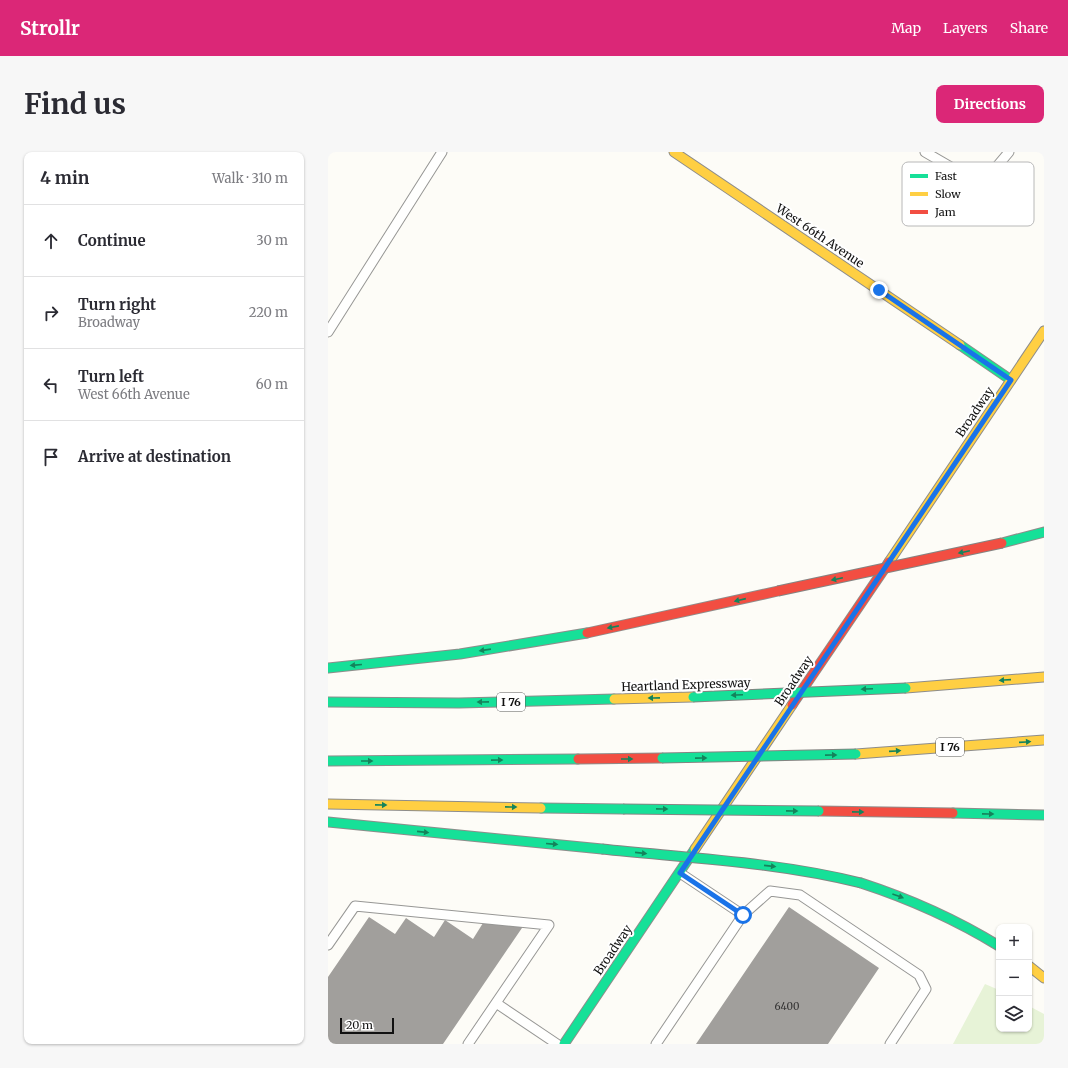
<!DOCTYPE html>
<meta charset="utf-8">
<style>
:root{--surface:#fff;--page:#f7f7f7;--text:#2b2b33;--muted:#7c7c81;--line:#e1e1e2;--accent:#db2777}
body{margin:0;font-family:Merriweather,serif;background:var(--page);color:var(--text)}
.controls{position:absolute;right:12px;bottom:12px;display:grid;overflow:hidden;border-radius:8px;box-shadow:0 1px 3px #0004}
.controls button{width:36px;height:36px;display:grid;place-items:center;padding:0;border:0;border-bottom:1px solid var(--line);background:var(--surface);color:var(--text);font:20px sans-serif}
.scale{position:absolute;left:12px;bottom:10px;width:54px;box-sizing:border-box;padding-left:4px;border:2px solid #111;border-top:0;font-size:11px;line-height:14px;white-space:nowrap;color:#111;-webkit-text-stroke:3px #fff;paint-order:stroke}
.stop{position:absolute;width:12px;height:12px;margin:-9px;border:3px solid #1a73e8;border-radius:50%;background:#fff}
.stop.end{background:#1a73e8;border-color:#fff;box-shadow:0 1px 4px #0008}
.list{margin:0;padding:0;list-style:none}
h2{display:flex;justify-content:space-between;align-items:center;height:52px;margin:0;padding:0 16px;font-size:17px}
h2 small{font-size:13px;font-weight:400;color:var(--muted)}
.list li{display:grid;grid-template-columns:26px 1fr auto;gap:12px;align-items:center;box-sizing:border-box;height:72px;padding:0 16px;border-top:1px solid var(--line)}
.list b{display:block;font-size:15px;white-space:nowrap}
.list p{margin:0;font-size:13px;white-space:nowrap;color:var(--muted)}
.list em{font-size:13px;font-style:normal;color:var(--muted)}
.icon{flex:none;width:22px;height:22px;fill:none;stroke:currentColor;stroke-width:2;stroke-linecap:round;stroke-linejoin:round}
.map{position:relative;flex:none;width:716px;height:892px;overflow:hidden;border-radius:8px}
header{display:flex;align-items:center;gap:24px;box-sizing:border-box;height:56px;padding:0 20px;background:var(--accent);color:#fff}
header strong{font-size:19px}
nav{display:flex;gap:22px;margin-inline-start:auto;font-size:14px}
.intro{display:flex;align-items:center;justify-content:space-between;box-sizing:border-box;height:96px;padding:0 24px}
h1{margin:0;font-size:28px}
.button{padding:10px 18px;border-radius:8px;background:var(--accent);color:#fff;font-size:14px;font-weight:700}
main{display:flex;gap:24px;padding:0 24px}
aside{flex:1;background:var(--surface);border-radius:8px;box-shadow:0 1px 3px #0004}
.map>svg:first-child{display:block}
.green{fill:#e7f3d7}
.building{fill:#a19f9c}
.lines{fill:none;stroke-linecap:round;stroke-linejoin:round}
.lane-casing{stroke:#979795;stroke-width:11}
.fast-casing{stroke:#8e8d8b;stroke-width:11}
.slow-casing{stroke:#8e8d8b;stroke-width:11}
.jam-casing{stroke:#8e8d8b;stroke-width:11}
.lane{stroke:#fffffe;stroke-width:9}
.fast{stroke:#16e098;stroke-width:9}
.slow{stroke:#ffcf43;stroke-width:9}
.jam{stroke:#f24e42;stroke-width:9}
.fast-bridge-casing{stroke:#858482;stroke-width:11;stroke-linecap:butt}
.jam-bridge-casing{stroke:#858482;stroke-width:11;stroke-linecap:butt}
.fast-bridge{stroke:#16e098;stroke-width:9}
.jam-bridge{stroke:#f24e42;stroke-width:9}
.oneway{fill:#14835b}
.route{stroke:#1a73e8;stroke-width:5}
.labels{text-anchor:middle;stroke-width:4;stroke-linejoin:round;paint-order:stroke}
.number-label{font-size:10px;fill:#353434}
.shield{fill:#fff;stroke:#585858;stroke-width:1}
.shield-label{font-size:11px;font-weight:bold;fill:#111}
.street-label{font-size:12px;fill:#111;stroke:#fff}
.key{fill:#fff;stroke:#b8b8b8;stroke-width:1}
.key-label{font-size:11px;fill:#111}
</style>
<header>
<strong>Strollr</strong>
<nav><a>Map</a><a>Layers</a><a>Share</a></nav>
</header>
<div class="intro"><h1>Find us</h1><a class="button">Directions</a></div>
<main>
<aside>
<h2>4 min<small>Walk · 310 m</small></h2>
<ul class="list">
<li><svg class="icon" aria-label="ahead" viewBox="0 0 24 24"><path d="M12 20V5M6 11l6-6 6 6"/></svg><div><b>Continue</b></div><em>30 m</em></li>
<li><svg class="icon" aria-label="right" viewBox="0 0 24 24"><path d="M7 20v-9h11M14 6l5 5-5 5"/></svg><div><b>Turn right</b><p>Broadway</p></div><em>220 m</em></li>
<li><svg class="icon" aria-label="left" viewBox="0 0 24 24"><path d="M17 20v-9H6M10 6l-5 5 5 5"/></svg><div><b>Turn left</b><p>West 66th Avenue</p></div><em>60 m</em></li>
<li><svg class="icon" aria-label="arrive" viewBox="0 0 24 24"><path d="M6 21V4h12l-3 4 3 4H6"/></svg><div><b>Arrive at destination</b></div></li>
</ul>
</aside>
<div class="map">
<svg width="716" height="892" viewBox="0 0 716 892">
<rect width="100%" height="100%" fill="#fdfcf7"/>
<path class="green" d="M657 832 671 838V877H701V854L716 862V892H625Z"/>
<path class="building" d="M461 755 551 816 500 892H368Z
M41 765 67 782 78 766 106 785 117 768 145 787 155 771 196 773 115 892H0V825Z"/>
<g class="lines">
<g class="lane-casing">
<path id="lane" d="M597 0 640 25 659 26 681 0
M0 180 114 0
M415 763 442 739 472 743 591 823 598 837 562 892
M0 793 27 754 221 773 140 892
M168 851 229 892
M328 892 415 763 352 721"/>
</g>
<g class="fast-casing">
<path id="fast" d="M632 193 683 228
M674 391 716 380
M0 516 132 502 259 481
M0 550 131 551 286 547
M0 609 250 607
M213 656 295 657
M625 661 716 663
M0 670 274 697
M533 731C582 747 627 767 671 794
M236 892 367 697"/>
</g>
<g class="slow-casing">
<path id="slow" d="M346 0 632 193
M561 410 716 179
M578 536 716 525
M286 547 365 545
M528 602 716 588
M0 652 213 656
M367 697 464 553
M701 814 716 826"/>
</g>
<g class="jam-casing">
<path id="jam" d="M259 481 450 439
M464 553 561 410
M250 607 334 606
M491 659 625 661"/>
</g>
<use href="#lane" class="lane"/>
<use href="#fast" class="fast"/>
<use href="#slow" class="slow"/>
<use href="#jam" class="jam"/>
<g class="fast-bridge-casing">
<path id="fast-bridge" d="M365 545 578 536
M334 606 528 602
M295 657 491 659
M274 697C360 706 449 710 533 731"/>
</g>
<g class="jam-bridge-casing">
<path id="jam-bridge" d="M450 439 674 391"/>
</g>
<use href="#fast-bridge" class="fast-bridge"/>
<use href="#jam-bridge" class="jam-bridge"/>
</g>
<defs><path id="oneway-solid" d="M-6-.8H1V-3.2L6.5 0L1 3.2V.8H-6Z"/></defs>
<g class="oneway">
<use href="#oneway-solid" transform="translate(636 400) rotate(168)"/>
<use href="#oneway-solid" transform="translate(509 427) rotate(168)"/>
<use href="#oneway-solid" transform="translate(412 448) rotate(167)"/>
<use href="#oneway-solid" transform="translate(285 475) rotate(169)"/>
<use href="#oneway-solid" transform="translate(157 498) rotate(172)"/>
<use href="#oneway-solid" transform="translate(28 513) rotate(175)"/>
<use href="#oneway-solid" transform="translate(677 528) rotate(176)"/>
<use href="#oneway-solid" transform="translate(539 537) rotate(177)"/>
<use href="#oneway-solid" transform="translate(409 543) rotate(177)"/>
<use href="#oneway-solid" transform="translate(326 546) rotate(179)"/>
<use href="#oneway-solid" transform="translate(155 550) rotate(179)"/>
<use href="#oneway-solid" transform="translate(697 590) rotate(-4)"/>
<use href="#oneway-solid" transform="translate(567 599) rotate(-4)"/>
<use href="#oneway-solid" transform="translate(503 603) rotate(-1)"/>
<use href="#oneway-solid" transform="translate(373 606) rotate(-1)"/>
<use href="#oneway-solid" transform="translate(299 607)"/>
<use href="#oneway-solid" transform="translate(169 608) rotate(-1)"/>
<use href="#oneway-solid" transform="translate(39 609)"/>
<use href="#oneway-solid" transform="translate(53 653) rotate(1)"/>
<use href="#oneway-solid" transform="translate(183 655) rotate(1)"/>
<use href="#oneway-solid" transform="translate(334 657) rotate(1)"/>
<use href="#oneway-solid" transform="translate(464 659) rotate(1)"/>
<use href="#oneway-solid" transform="translate(530 660) rotate(1)"/>
<use href="#oneway-solid" transform="translate(660 662) rotate(1)"/>
<use href="#oneway-solid" transform="translate(95 680) rotate(6)"/>
<use href="#oneway-solid" transform="translate(224 692) rotate(5)"/>
<use href="#oneway-solid" transform="translate(313 701) rotate(6)"/>
<use href="#oneway-solid" transform="translate(442 714) rotate(6)"/>
<use href="#oneway-solid" transform="translate(570 744) rotate(20)"/>
</g>
<g class="lines">
<path class="route" d="M415 763 352 721 683 228 551 138"/>
</g>
<g class="labels">
<g class="number-label">
<text x="459" y="858">6400</text>
</g>
<g class="shield">
<rect x="169" y="541" width="28" height="18" rx="3"/>
<rect x="608" y="586" width="28" height="18" rx="3"/>
</g>
<g class="shield-label">
<text x="183" y="554">I 76</text>
<text x="622" y="599">I 76</text>
</g>
<g class="street-label">
<text transform="translate(492 84) rotate(34)" y="4">West 66th Avenue</text>
<text transform="translate(647 260) rotate(-56)" y="4">Broadway</text>
<text transform="translate(466 529) rotate(-56)" y="4">Broadway</text>
<text transform="translate(358 533) rotate(-2)" y="4">Heartland Expressway</text>
<text transform="translate(285 798) rotate(-56)" y="4">Broadway</text>
</g>
</g>
<rect x="574" y="10" width="132" height="64" rx="6" class="key"/>
<rect x="582" y="22" width="18" height="4" fill="#16e098"/>
<rect x="582" y="40" width="18" height="4" fill="#ffcf43"/>
<rect x="582" y="58" width="18" height="4" fill="#f24e42"/>
<g class="key-label">
<text x="607" y="28">Fast</text>
<text x="607" y="46">Slow</text>
<text x="607" y="64">Jam</text>
</g>
</svg>
<div class="controls">
<button>+</button>
<button>−</button>
<button><svg class="icon" aria-label="layers" viewBox="0 0 24 24"><path d="M12 4l9 5-9 5-9-5zM3 14l9 5 9-5"/></svg></button>
</div>
<div class="scale">20 m</div>
<div class="stop" style="left:415px;top:763px"></div>
<div class="stop end" style="left:551px;top:138px"></div>
</div>
</main>
